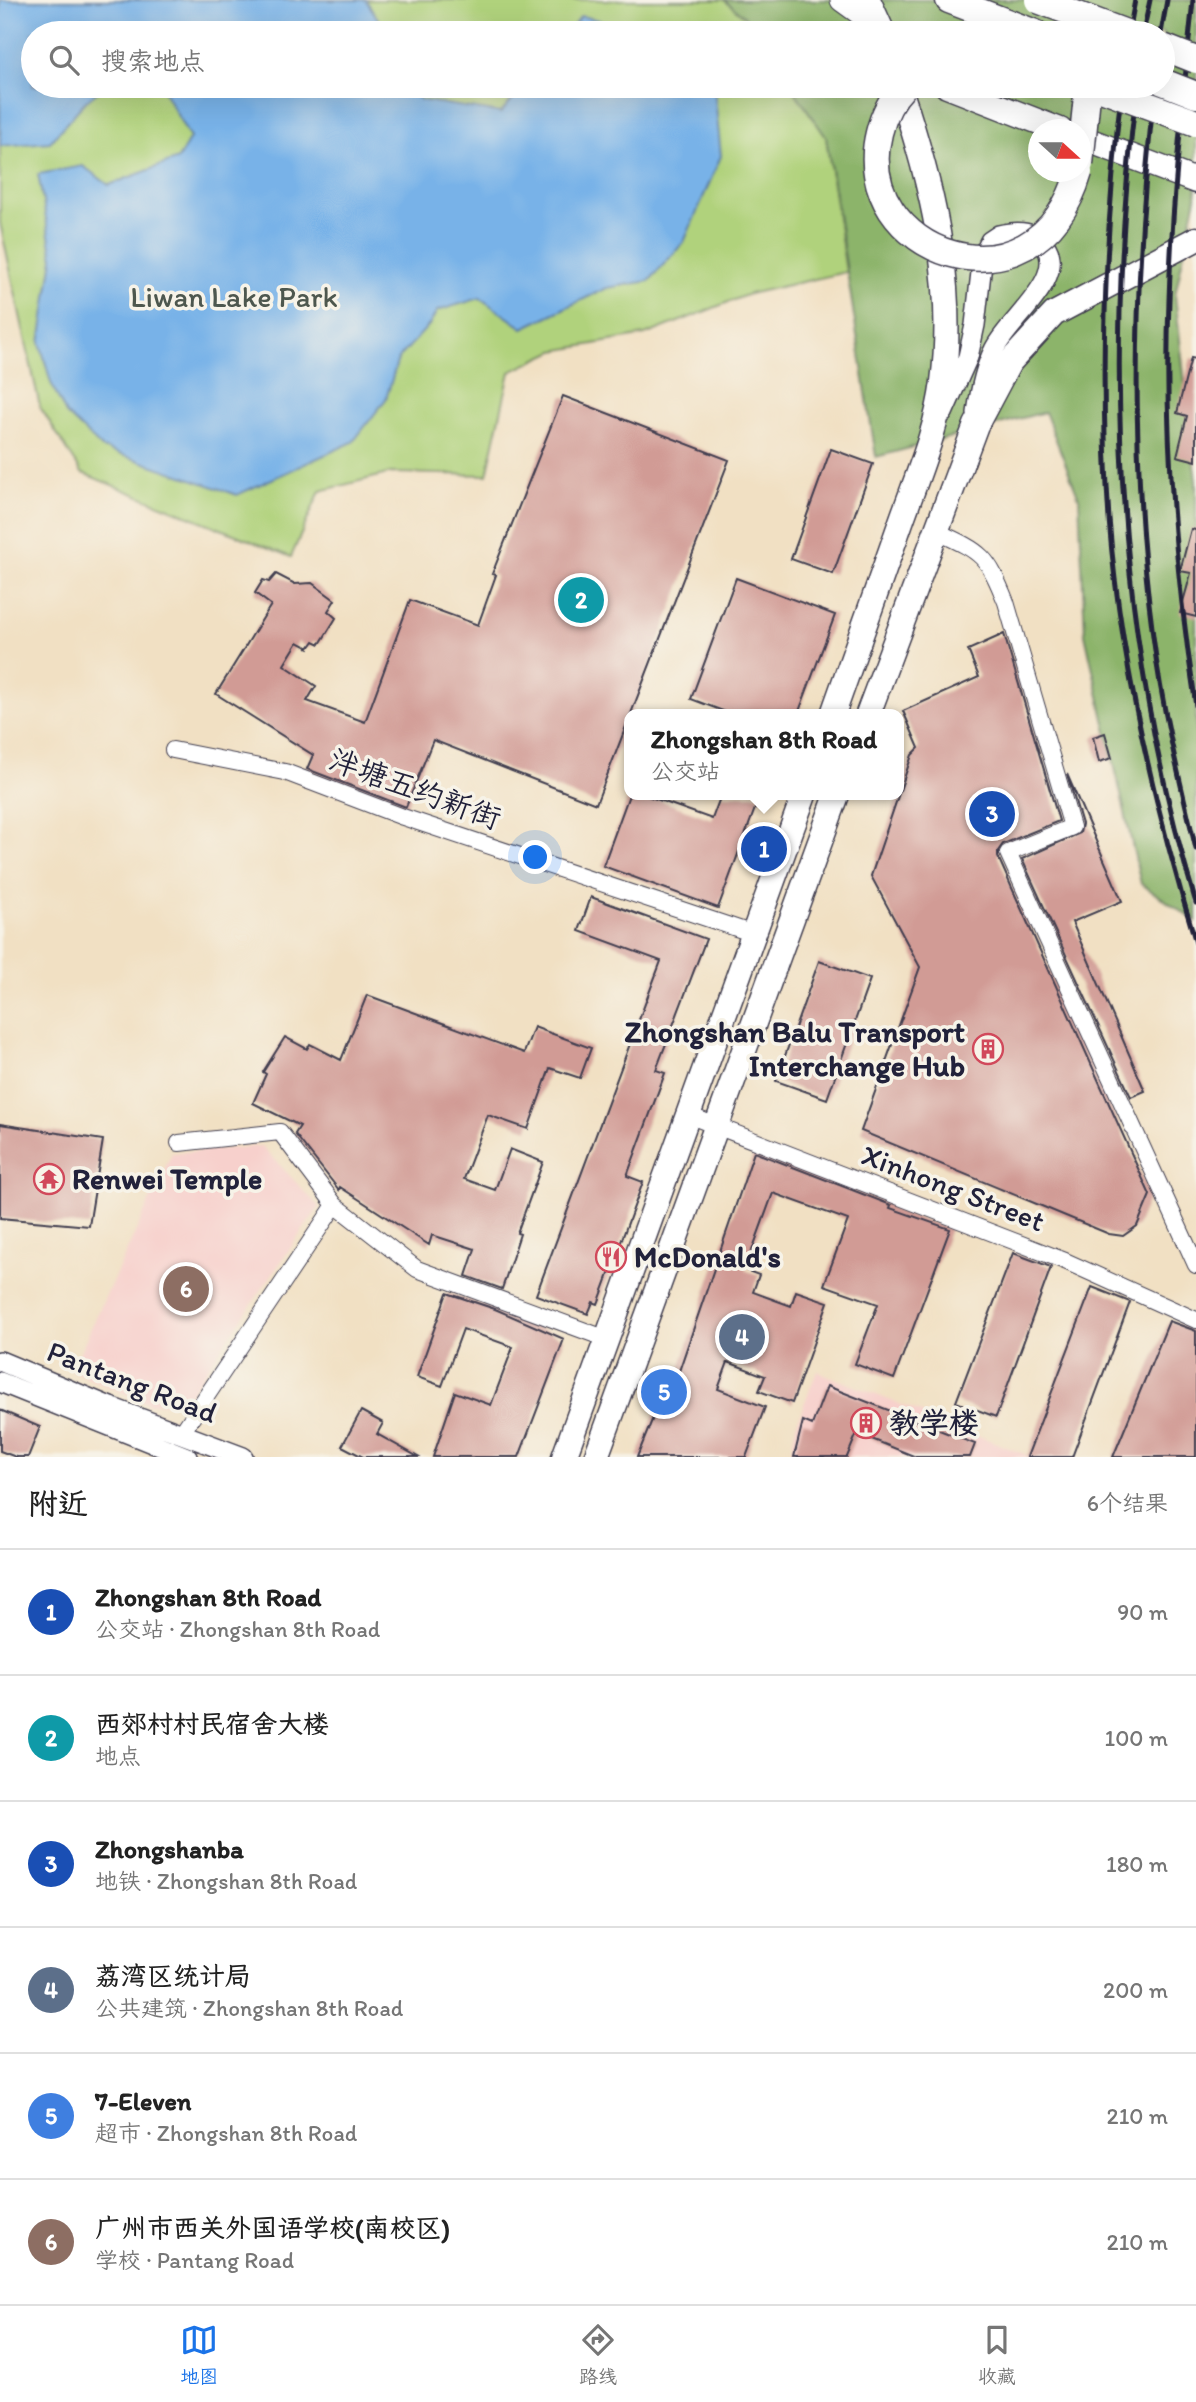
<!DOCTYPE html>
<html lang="zh">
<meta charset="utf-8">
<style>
:root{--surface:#fff;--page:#f6f6f6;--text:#222;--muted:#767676;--line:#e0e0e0;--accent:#1a73e8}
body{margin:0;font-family:Itim,"LXGW WenKai TC",sans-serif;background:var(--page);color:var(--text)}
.compass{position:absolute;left:1028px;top:119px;width:63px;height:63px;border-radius:50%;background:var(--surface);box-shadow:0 7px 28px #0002;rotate:111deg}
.you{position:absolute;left:536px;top:858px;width:24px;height:24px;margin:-18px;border:5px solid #fff;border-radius:50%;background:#1a73e8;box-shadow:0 0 0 10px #1a73e833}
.badge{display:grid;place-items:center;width:46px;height:46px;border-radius:50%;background:var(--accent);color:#fff;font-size:23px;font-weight:700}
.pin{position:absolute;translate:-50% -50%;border:4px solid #fff;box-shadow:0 2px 7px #0006}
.popup{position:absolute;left:624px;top:709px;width:280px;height:91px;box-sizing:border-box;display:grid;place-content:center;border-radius:14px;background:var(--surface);filter:drop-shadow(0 2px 5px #0005);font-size:23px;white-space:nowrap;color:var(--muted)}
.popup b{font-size:26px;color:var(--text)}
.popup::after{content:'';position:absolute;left:50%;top:100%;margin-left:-14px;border:14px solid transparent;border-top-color:var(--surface)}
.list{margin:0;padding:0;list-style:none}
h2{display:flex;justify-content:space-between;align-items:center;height:91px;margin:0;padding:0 28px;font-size:30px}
h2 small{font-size:23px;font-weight:400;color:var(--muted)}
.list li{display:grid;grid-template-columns:46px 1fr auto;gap:21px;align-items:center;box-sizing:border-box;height:126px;padding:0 28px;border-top:2px solid var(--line)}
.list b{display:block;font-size:26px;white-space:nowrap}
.list p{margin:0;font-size:23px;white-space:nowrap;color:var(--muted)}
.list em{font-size:23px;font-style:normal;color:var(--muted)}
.icon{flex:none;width:38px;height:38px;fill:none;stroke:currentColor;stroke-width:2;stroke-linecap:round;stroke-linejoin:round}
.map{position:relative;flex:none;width:1196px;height:1457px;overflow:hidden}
.search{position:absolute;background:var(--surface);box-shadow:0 7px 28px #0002;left:21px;right:21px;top:21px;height:77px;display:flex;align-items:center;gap:18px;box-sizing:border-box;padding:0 24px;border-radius:38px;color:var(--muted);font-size:26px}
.sheet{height:847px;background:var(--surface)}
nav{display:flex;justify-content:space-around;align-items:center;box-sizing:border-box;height:98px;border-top:2px solid var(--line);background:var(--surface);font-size:19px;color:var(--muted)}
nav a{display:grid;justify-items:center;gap:4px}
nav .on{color:var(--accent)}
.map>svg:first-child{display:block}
.built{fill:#f7d0cc}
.green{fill:#b0d27b;stroke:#697a5b;stroke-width:2}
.forest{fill:#8cb46b;stroke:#576b53;stroke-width:2;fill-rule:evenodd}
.water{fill:#78b2e8;stroke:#4d6a92;stroke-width:2}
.building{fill:#d19b95}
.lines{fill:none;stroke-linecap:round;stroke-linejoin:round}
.minor-casing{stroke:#413e4f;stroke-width:18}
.tertiary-casing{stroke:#413e4f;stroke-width:22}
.secondary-casing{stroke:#413e4f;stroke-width:25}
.primary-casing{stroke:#413e4f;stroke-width:27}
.trunk-casing{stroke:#413e4f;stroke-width:29}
.minor{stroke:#fff;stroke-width:16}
.tertiary{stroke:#fff;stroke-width:19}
.secondary{stroke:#fff;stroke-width:23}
.primary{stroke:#fff;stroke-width:24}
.trunk{stroke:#fff;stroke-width:26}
.rail{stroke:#22223b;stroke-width:5}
.trunk-bridge-casing{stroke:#413e4f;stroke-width:29;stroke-linecap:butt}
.trunk-bridge{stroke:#fff;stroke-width:26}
.labels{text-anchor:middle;stroke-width:7;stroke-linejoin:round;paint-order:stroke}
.park-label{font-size:30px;fill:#4d574e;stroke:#f7f3e8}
.street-label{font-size:30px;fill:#22223b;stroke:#f7f3e8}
.poi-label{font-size:30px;font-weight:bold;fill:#22223b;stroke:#f7f3e8;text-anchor:start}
</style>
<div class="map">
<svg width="1196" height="1457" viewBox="0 0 1196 1457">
<rect width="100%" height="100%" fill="#f7f3e8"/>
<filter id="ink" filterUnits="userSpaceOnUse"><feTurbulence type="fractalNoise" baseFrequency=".0143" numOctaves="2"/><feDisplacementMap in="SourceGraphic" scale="14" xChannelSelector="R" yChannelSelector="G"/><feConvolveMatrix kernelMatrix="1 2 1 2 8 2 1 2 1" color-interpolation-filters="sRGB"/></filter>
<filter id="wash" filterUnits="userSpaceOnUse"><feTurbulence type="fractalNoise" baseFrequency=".00686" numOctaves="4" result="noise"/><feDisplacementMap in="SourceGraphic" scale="28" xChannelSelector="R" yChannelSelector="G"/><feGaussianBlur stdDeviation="1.57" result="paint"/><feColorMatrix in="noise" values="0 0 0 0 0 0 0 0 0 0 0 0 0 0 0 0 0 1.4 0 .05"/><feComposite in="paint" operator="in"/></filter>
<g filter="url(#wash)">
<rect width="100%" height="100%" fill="#f1e0c3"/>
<path class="built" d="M262 1146 319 1207 183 1403 150 1404 71 1371 172 1153Z
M817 1371 1031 1457H790L796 1425Z"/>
<path class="green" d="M0 0H724L744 16 756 33H33V86H791L826 137 846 272 749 294 645 335 554 351 510 372 487 475 391 473 320 491 291 557 82 473 40 407 0 223Z"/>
<path class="forest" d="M724 0H1196V197L1175 295 1196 482V921L1141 884 1085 634 1079 498 1045 412 876 457 826 137 791 86H1163V33H756L744 16ZM1038 130H1080V172H1038Z"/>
<path class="water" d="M0 0H366L387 33H33V86H105L84 103 50 142 0 146Z
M581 16 658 33H567Z
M161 86H405L421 100 501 113 524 86H714L721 156 684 242 649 281 607 288 523 328 480 298 437 311 430 324 398 359 386 399 353 442 237 495 102 448 66 414 51 383 40 343 53 258 38 174 83 166 109 185 178 159 190 138Z"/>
<g id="blocks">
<path class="building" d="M1191 358 1196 359V461L1177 456 1187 416 1177 413Z
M563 396 729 460 596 804 433 740 406 807 307 769 313 755 216 694 271 605 255 593 263 580 269 582 276 574 295 584 312 583 335 600 328 611 336 618 320 644 314 641 309 648 298 642 284 665 316 686 307 701 365 722 410 600 478 625 496 575 492 574Z
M831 449 873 464 833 574 791 559Z
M1191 529 1196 530V617L1180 613 1191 573 1180 571Z
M736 578 835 615 798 714H731L691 699Z
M1004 634 1059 821 1003 844 998 851V857L1150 1195 1137 1226 1123 1236 1109 1234 861 1131 920 967 871 876 912 755 919 748 903 711 979 677 968 650Z
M1105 733 1112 758 1099 762 1093 737Z
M1067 774 1122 901 1072 922 1145 1091 1131 1097 1022 859 1080 833 1082 824Z
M629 795H645L712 819 721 795H760L718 908 603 866Z
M591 897 706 939 656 1070 665 1073 627 1176 643 1182 598 1304 593 1302 588 1314 536 1295 661 961 579 931Z
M819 961 870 979 827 1099 776 1081Z
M367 995 524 1053 534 1027 591 1048 580 1078 550 1068 528 1129 488 1115 464 1179 495 1190 510 1149 543 1162 517 1233 520 1234 502 1289 466 1276 475 1249 432 1235 429 1245 340 1187 339 1190 295 1134 300 1126 253 1103 266 1074 263 1072 285 1037 307 1049 310 1044 341 1060Z
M0 1124 103 1140 89 1226 0 1218Z
M754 1152 891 1205 890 1208 950 1229 894 1379 855 1364 878 1304 824 1285 848 1220 773 1193 745 1270 759 1275 753 1292 791 1306 796 1291 828 1302 792 1403 759 1391 765 1376 728 1362 718 1389 765 1407 746 1457H637L672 1371 678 1374Z
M1013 1253 1051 1267 996 1417 956 1402Z
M1092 1287 1130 1302 1072 1457H1027Z
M447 1293 495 1309 564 1339 519 1457H433L455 1392 491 1405 513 1347 463 1329 442 1386 417 1377Z
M1169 1321 1196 1331V1457H1113Z
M827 1386 975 1444 970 1457H916L857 1433 847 1457H794L803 1421 812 1425Z
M0 1410 40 1427 28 1457H16L0 1451Z
M361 1411 383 1423 377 1434 418 1457H363L342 1446Z"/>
</g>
</g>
<g filter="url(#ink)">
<use href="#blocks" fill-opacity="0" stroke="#413e4f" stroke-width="2"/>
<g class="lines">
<g class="minor-casing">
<path id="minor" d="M938 532C983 553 987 555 1006 602L1072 827 1008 853 1196 1265
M173 750 285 772 403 817 754 934
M688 1115 1065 1261 1196 1320
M179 1143 280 1132 335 1205 417 1269 607 1339
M181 1434 335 1205"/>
</g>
<g class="tertiary-casing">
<path id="tertiary" d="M943 413 968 357 975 325 983 255 990 241 999 235C1015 231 1033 230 1044 244 1070 277 1007 321 994 350 984 370 980 392 977 413
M0 1361 110 1407 243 1457
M0 1382 187 1457"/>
</g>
<g class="secondary-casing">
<path id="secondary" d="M842 0 860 13 879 33"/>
</g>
<g class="primary-casing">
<path id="primary" d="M947 86 1060 130
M1080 137 1196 181
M833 714C856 649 879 584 902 519 918 474 937 430 943 382 956 281 931 181 899 86
M868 714 976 425 1009 363 1054 314 1196 239
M564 1457 804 795
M596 1457 837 795"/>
</g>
<g class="trunk-casing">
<path id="trunk" d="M867 0 882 33
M949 0 1035 33"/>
</g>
<use href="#minor" class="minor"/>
<use href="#tertiary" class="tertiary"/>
<use href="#secondary" class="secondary"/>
<use href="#primary" class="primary"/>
<use href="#trunk" class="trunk"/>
<path class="rail" d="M1193 0C1183 100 1172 200 1169 300 1164 435 1175 573 1196 706
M1129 33 1135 0
M1143 33 1150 0
M1161 33 1167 0
M1122 86C1105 228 1099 375 1109 519 1120 662 1154 805 1196 943
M1137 86C1103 360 1116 638 1196 903
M1155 86C1134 268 1129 454 1153 636 1162 708 1179 778 1196 849"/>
<g class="trunk-bridge-casing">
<path id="trunk-bridge" d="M1038 0 1126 33
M1163 47 1196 60
M1163 82 1196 95
M904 86C892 98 883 116 879 133 849 252 1035 323 1079 172
M1096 86 1196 123
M1080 164 1088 86"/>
</g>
<use href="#trunk-bridge" class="trunk-bridge"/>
</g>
</g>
<defs>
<g id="building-ring" transform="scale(1.575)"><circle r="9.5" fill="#f7f3e8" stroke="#d1495b" stroke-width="1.5"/><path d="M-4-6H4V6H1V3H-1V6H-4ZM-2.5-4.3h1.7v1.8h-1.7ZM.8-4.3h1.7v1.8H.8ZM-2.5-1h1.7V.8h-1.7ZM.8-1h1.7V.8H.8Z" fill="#d1495b"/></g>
<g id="temple-ring" transform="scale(1.575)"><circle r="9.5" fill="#f7f3e8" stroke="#d1495b" stroke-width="1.5"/><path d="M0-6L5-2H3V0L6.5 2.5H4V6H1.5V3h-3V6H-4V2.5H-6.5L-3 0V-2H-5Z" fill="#d1495b"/></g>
<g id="restaurant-ring" transform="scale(1.575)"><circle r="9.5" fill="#f7f3e8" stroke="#d1495b" stroke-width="1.5"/><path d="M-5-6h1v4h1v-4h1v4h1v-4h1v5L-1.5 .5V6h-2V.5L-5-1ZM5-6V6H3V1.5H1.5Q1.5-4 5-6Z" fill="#d1495b"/></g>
</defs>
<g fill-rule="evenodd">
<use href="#building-ring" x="988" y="1049"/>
<use href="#temple-ring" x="49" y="1179"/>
<use href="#restaurant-ring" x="611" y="1257"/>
<use href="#building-ring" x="866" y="1423"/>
</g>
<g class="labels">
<g class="park-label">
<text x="234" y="307">Liwan Lake Park</text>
</g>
<g class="street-label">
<text transform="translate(415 789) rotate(20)" y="10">泮塘五约新街</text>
<text transform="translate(953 1188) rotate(21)" y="10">Xinhong Street</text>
<text transform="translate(132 1382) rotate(21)" y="10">Pantang Road</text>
</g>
<g class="poi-label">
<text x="965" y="1042" text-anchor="end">Zhongshan Balu Transport<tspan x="965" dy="34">Interchange Hub</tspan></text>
<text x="72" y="1189">Renwei Temple</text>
<text x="634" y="1267">McDonald's</text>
<text x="889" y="1433">教学楼</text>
</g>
</g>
</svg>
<svg class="compass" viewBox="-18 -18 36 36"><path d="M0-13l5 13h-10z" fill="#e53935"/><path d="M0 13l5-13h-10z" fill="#767676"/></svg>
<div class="you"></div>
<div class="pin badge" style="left:764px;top:849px;background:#1a4fb4">1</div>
<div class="popup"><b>Zhongshan 8th Road</b>公交站</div>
<div class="pin badge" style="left:581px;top:600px;background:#0f9aa8">2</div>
<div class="pin badge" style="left:992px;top:814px;background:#1a4fb4">3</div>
<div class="pin badge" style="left:742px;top:1337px;background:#5c6f8a">4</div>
<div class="pin badge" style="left:664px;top:1392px;background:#3f7fe0">5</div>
<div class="pin badge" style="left:186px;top:1289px;background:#8d6e63">6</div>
<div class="search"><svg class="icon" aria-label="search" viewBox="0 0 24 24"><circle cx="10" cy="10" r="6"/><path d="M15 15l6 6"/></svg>搜索地点</div>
</div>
<section class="sheet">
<h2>附近<small>6个结果</small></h2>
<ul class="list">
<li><span class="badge" style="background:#1a4fb4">1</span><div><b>Zhongshan 8th Road</b><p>公交站 · Zhongshan 8th Road</p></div><em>90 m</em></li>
<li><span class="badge" style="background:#0f9aa8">2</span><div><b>西郊村村民宿舍大楼</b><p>地点</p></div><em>100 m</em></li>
<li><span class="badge" style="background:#1a4fb4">3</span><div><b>Zhongshanba</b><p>地铁 · Zhongshan 8th Road</p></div><em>180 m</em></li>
<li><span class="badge" style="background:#5c6f8a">4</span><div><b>荔湾区统计局</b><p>公共建筑 · Zhongshan 8th Road</p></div><em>200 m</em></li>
<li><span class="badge" style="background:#3f7fe0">5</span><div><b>7-Eleven</b><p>超市 · Zhongshan 8th Road</p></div><em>210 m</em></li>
<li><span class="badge" style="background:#8d6e63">6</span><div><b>广州市西关外国语学校(南校区)</b><p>学校 · Pantang Road</p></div><em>210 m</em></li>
</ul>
</section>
<nav>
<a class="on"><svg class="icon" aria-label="map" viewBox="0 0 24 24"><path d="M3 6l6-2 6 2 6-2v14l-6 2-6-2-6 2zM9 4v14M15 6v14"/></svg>地图</a>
<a><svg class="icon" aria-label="directions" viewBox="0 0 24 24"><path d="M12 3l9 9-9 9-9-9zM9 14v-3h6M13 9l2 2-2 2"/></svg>路线</a>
<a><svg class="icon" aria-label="saved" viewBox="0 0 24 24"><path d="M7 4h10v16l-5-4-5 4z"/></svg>收藏</a>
</nav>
